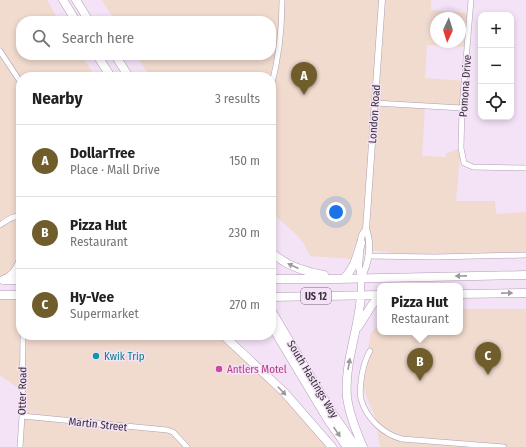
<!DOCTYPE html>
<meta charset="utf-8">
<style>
:root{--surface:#fff;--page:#f2f2f2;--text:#222;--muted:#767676;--line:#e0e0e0;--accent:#705d2b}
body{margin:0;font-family:"Fira Sans Condensed",sans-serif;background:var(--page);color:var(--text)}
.controls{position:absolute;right:12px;top:12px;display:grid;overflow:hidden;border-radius:8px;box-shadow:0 2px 6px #0003}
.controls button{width:36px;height:36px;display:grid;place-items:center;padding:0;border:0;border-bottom:1px solid var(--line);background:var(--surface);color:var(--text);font:20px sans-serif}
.compass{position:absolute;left:430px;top:12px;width:36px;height:36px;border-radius:50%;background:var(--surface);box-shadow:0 2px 6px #0003;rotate:184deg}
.you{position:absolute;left:336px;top:212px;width:14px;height:14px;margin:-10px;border:3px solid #fff;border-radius:50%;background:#1a73e8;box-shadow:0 0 0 6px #1a73e833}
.badge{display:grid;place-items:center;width:26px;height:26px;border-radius:50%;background:var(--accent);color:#fff;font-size:13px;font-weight:700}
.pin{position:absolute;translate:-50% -33px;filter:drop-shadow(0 1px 2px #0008)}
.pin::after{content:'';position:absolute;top:21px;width:14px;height:12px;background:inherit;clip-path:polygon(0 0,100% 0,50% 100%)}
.popup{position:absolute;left:377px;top:283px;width:86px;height:52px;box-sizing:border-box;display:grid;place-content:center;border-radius:8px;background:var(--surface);filter:drop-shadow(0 1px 3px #0005);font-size:13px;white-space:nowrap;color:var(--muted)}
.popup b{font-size:15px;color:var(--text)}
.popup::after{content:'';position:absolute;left:50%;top:100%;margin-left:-8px;border:8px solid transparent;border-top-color:var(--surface)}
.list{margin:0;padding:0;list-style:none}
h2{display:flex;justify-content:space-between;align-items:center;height:52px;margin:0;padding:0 16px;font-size:17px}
h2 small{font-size:13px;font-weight:400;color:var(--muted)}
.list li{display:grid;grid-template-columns:26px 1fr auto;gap:12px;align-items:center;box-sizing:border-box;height:72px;padding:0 16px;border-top:1px solid var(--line)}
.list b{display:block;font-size:15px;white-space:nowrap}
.list p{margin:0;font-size:13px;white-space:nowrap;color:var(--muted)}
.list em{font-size:13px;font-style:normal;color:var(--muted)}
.icon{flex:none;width:22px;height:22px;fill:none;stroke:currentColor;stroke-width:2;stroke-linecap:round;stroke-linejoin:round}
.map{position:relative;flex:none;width:526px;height:447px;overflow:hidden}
.search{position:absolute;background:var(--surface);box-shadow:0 2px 6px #0003;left:16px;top:16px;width:260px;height:44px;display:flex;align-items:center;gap:10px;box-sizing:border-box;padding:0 14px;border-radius:16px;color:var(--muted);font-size:15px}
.panel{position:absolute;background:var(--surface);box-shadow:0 2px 6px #0003;left:16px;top:72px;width:260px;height:268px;border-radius:16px}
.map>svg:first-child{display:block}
.commercial{fill:#f1dace;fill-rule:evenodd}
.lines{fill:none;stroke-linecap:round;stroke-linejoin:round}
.minor-casing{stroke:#af9eb2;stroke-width:6}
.tertiary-casing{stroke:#af9eb2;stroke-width:7}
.primary-casing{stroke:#af9eb2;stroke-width:9}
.minor{stroke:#fff;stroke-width:5}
.tertiary{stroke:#fff;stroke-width:6}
.primary{stroke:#fff;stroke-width:8}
.oneway{fill:#9c989c}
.culture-dot{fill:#0f9aa8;stroke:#f4e2f7;stroke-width:1.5}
.hotel-dot{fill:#d1479c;stroke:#f4e2f7;stroke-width:1.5}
.labels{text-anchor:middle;stroke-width:3;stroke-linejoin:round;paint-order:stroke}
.shield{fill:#f4e2f7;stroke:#706673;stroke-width:1}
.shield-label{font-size:10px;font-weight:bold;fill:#38313a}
.street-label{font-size:11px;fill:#38313a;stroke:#f4e2f7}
.culture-label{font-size:11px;fill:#0d838f;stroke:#f4e2f7;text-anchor:start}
.hotel-label{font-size:11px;fill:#b23c85;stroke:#f4e2f7;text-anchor:start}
</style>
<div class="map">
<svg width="526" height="447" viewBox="0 0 526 447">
<rect width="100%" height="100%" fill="#f4e2f7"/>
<path class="commercial" d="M0 0H47L59 21H21V55H81L96 77H21V280H0Z
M102 0H431V10L470 13 467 47 427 45 425 78 465 81 462 108 425 106 422 156 445 157 447 153 461 148 456 201H495L496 214 526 212V255L434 257 366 250 353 251 352 259 310 256 304 244 298 236 271 212V77H150L136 55H271V21H115ZM436 18H460V42H436Z
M0 295H21V335H223L332 447H21L22 391 0 375Z
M460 309H526V447H380L375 417 361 383 371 333 380 322V332H460Z"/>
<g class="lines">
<g class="minor-casing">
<path id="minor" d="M471 0 462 108 461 148 464 163 473 167 526 168
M0 51 21 83
M271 87C279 58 282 29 282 0
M375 103 462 108
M0 225C6 221 13 215 21 216
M368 256 434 257 526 255
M370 351C365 359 364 365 362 374 361 382 359 391 361 399 366 418 383 434 402 439L504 447
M22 416 167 430 173 432 187 447
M20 447 22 416 23 335"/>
</g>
<g class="tertiary-casing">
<path id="tertiary" d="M361 278C369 264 372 244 366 229L382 0
M361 295V278L359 268 361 239 362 235 366 229"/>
</g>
<g class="primary-casing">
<path id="primary" d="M63 0 76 21
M76 0 89 21
M97 55 111 77
M115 55 129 77
M271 252C285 265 306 272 324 275
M344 278C354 269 357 256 361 243
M271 279H336L526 275
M3 280C14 276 16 270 21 260
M6 280H21
M460 294 526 293
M0 295H21
M361 295C359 329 344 363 347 397 349 414 356 431 363 447
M271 297 380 295
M271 310 333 414 356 447
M271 325 328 420 347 447
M358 327 372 305 380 296
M223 335 284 392 332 447"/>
</g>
<use href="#minor" class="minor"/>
<use href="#tertiary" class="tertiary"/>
<use href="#primary" class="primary"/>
</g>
<defs><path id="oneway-solid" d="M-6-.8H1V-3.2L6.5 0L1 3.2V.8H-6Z"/></defs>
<g class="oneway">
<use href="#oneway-solid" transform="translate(293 266) rotate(-156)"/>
<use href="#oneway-solid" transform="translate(461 276) rotate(179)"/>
<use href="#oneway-solid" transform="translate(507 293) rotate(-1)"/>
<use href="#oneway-solid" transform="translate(349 364) rotate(-80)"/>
<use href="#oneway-solid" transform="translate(282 391) rotate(46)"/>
<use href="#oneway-solid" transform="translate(337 432) rotate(56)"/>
</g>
<circle class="culture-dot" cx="96" cy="356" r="4"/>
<circle class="hotel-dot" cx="219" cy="369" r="4"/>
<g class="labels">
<rect class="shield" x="301" y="288" width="30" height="16" rx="3"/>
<g class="shield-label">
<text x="316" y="300">US 12</text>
</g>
<g class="street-label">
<text transform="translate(465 86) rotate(-86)" y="4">Pomona Drive</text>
<text transform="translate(374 114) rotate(-86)" y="4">London Road</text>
<text transform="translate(313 379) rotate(59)" y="4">South Hastings Way</text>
<text transform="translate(22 391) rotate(-89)" y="4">Otter Road</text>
<text transform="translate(98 424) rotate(6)" y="4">Martin Street</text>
</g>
<g class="culture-label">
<text x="104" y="360">Kwik Trip</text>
</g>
<g class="hotel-label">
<text x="227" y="373">Antlers Motel</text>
</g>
</g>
</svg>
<div class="controls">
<button>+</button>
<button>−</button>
<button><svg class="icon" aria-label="locate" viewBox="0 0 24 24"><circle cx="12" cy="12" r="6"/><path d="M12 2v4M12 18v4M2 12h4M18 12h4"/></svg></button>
</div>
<svg class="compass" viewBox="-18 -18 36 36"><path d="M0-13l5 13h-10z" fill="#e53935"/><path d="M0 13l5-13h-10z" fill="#767676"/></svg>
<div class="you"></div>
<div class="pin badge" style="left:304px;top:95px">A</div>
<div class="pin badge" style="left:420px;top:381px">B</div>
<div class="popup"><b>Pizza Hut</b>Restaurant</div>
<div class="pin badge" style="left:488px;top:375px">C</div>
<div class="search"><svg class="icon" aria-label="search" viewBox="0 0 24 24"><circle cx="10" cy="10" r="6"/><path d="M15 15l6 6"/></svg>Search here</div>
<section class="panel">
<h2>Nearby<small>3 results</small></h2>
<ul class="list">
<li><span class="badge">A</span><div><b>DollarTree</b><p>Place · Mall Drive</p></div><em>150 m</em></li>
<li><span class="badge">B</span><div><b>Pizza Hut</b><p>Restaurant</p></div><em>230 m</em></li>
<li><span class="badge">C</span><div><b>Hy-Vee</b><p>Supermarket</p></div><em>270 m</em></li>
</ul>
</section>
</div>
